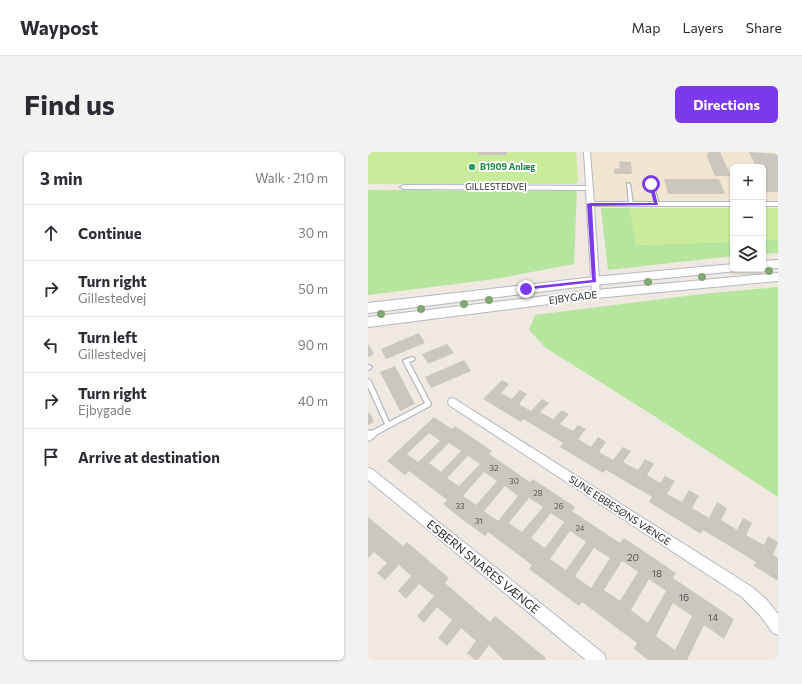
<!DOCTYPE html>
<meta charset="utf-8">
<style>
:root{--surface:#fff;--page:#f2f2f3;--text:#2b2b33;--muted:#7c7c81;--line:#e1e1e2;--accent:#7c3aed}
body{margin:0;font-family:Commissioner,sans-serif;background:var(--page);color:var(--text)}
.controls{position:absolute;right:12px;top:12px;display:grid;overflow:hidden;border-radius:6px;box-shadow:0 1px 3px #0004}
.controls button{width:36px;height:36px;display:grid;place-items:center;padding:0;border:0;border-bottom:1px solid var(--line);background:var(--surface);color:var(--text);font:20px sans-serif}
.stop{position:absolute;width:12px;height:12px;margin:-9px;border:3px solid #7c3aed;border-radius:50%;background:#fff}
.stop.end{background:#7c3aed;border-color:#fff;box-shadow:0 1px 4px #0008}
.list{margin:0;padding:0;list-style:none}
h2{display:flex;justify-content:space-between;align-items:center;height:52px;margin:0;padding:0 16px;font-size:17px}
h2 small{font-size:13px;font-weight:400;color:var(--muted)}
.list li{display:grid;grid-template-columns:26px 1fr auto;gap:12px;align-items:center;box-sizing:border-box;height:56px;padding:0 16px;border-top:1px solid var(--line)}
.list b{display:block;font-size:15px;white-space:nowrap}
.list p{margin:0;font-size:13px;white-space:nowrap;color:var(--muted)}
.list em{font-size:13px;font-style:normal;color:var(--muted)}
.icon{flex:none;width:22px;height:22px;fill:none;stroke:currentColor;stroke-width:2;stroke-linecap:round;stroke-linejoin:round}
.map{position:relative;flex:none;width:410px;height:508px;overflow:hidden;border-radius:6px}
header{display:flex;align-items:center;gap:24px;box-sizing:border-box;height:56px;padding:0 20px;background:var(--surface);border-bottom:1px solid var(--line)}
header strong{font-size:19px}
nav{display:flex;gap:22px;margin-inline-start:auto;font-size:14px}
.intro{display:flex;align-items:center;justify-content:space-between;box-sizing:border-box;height:96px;padding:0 24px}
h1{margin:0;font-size:28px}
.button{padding:10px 18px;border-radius:6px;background:var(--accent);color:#fff;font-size:14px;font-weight:700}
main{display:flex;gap:24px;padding:0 24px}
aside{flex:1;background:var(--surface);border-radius:6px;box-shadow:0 1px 3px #0004}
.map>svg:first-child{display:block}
.education{fill:#f0e6d1}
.green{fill:#b6e59e}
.pitch{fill:#c9ec9a}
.building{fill:#cbc7bf;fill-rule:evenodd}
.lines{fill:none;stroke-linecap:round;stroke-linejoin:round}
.service-casing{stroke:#b4b7c1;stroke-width:2.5}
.minor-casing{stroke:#b4b7c1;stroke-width:2}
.secondary-casing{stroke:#b4b7c1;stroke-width:2}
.service{fill:#fff;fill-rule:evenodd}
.minor{fill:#fff;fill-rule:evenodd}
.secondary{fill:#fff;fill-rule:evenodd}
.tree{fill:#84a574}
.route{fill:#7c3aed}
.leisure-dot{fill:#2e9e5b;stroke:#fff;stroke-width:1.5}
.labels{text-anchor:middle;stroke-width:4;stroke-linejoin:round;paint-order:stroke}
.number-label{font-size:8px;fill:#555452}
.far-leisure-label{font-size:9px;font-weight:bold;fill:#27864d;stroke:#fff;text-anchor:start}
.far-street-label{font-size:9px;fill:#2e2e2e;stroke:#fff}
.street-label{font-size:10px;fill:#2e2e2e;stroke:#fff}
.near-number-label{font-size:10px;fill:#555452}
.near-street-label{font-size:12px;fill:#2e2e2e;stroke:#fff}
</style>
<header>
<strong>Waypost</strong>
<nav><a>Map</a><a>Layers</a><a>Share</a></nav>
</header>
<div class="intro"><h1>Find us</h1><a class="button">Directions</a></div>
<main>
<aside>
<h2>3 min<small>Walk · 210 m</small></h2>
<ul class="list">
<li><svg class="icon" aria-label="ahead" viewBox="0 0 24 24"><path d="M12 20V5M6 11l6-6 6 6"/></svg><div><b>Continue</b></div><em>30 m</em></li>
<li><svg class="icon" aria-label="right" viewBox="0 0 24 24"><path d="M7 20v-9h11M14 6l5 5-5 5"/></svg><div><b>Turn right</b><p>Gillestedvej</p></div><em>50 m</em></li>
<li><svg class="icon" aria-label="left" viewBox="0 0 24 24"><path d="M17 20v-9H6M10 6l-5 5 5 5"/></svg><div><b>Turn left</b><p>Gillestedvej</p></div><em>90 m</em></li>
<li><svg class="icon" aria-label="right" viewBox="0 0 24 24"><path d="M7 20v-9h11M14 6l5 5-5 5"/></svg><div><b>Turn right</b><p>Ejbygade</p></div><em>40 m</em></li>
<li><svg class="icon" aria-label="arrive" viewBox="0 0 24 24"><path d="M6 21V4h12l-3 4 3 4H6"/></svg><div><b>Arrive at destination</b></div></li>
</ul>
</aside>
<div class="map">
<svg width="410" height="508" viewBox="0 0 410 508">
<rect width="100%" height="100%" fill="#efe9e1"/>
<path class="education" d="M223 0H410V50H395V15H365V50L226 51Z"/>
<path class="green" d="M0 38 209 39 206 112 127 127 0 143Z
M233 56H262L268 93 365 90V104L240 118Z
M395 88H410V101L395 102Z
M410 135V345L280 260 178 196 161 178 167 163 334 142Z"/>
<path class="pitch" d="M0 0H208L210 30 205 32H0Z
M262 56H365V90L268 93Z
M395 56H410V88H395Z"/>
<path class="building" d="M110 0H139V3H109Z
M340 0H352L363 24H347L338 2H341Z
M381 0 410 2V40H395V15H388Z
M251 9 263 10 264 22H246V17L252 16Z
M296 27H351L357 42H300Z
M51 181 57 191 18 207 13 197Z
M79 192 86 201 60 212 54 202Z
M0 193H1L6 202 0 205Z
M96 208 103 219 63 236 57 225Z
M27 214 47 252 32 259 12 220Z
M134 228 141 232 133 241 144 247 152 238 159 242 151 252 163 259 174 247 181 251 172 260 185 267 194 258 201 262 192 272 205 279 210 273 218 277 210 287 223 295 230 285 238 290 231 300 245 308 255 295 263 299 255 310 270 318 277 307 286 312 279 323 292 331 297 324 307 329 299 342 314 350 321 338 331 344 324 356 341 366 349 350 359 356 353 368 369 378 375 366 384 371 378 383 396 393 400 384 410 390 405 403 410 406V429L386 414 388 410 335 378 333 382 281 350 284 345 238 318 235 321 192 295 195 291 155 267 153 270 115 247Z
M2 261 6 270 0 273V262Z
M66 265 84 277 87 274 124 299 121 302 162 330 165 327 207 355 204 359 252 391 256 386 308 421 305 426 366 467 356 487 336 473 319 508H280L266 497 269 491 214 450 211 454 161 417 164 413 120 380 117 384 95 368 75 352 79 348 41 319 37 323 19 309ZM61 281 72 289 50 310 39 302ZM81 291 93 299 73 320 61 311ZM100 304 112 312 91 334 79 326ZM116 320 129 329 108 353 95 344ZM137 334 150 344 130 369 116 359ZM161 346 175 355 154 380 141 371ZM183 361 196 370 177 396 163 386ZM202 379 218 390 198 418 182 407ZM226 396 242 406 223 436 207 424ZM254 409 270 420 252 449 236 438ZM281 427 298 439 280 471 263 458ZM305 451 324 464 307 498 288 484Z
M0 365 35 394 39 390 81 426 77 431 122 470 127 464 178 506 177 508H135L121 493 110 508H107L99 501 108 489 93 476 79 494 70 486 84 468 69 455 56 471 49 464 66 444 51 432 38 447 30 439 43 424 31 413 17 428 9 421 19 411 6 400 0 406Z"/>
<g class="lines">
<g class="service-casing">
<path id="service" d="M259 31 262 32 265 52 263 53 261 52Z
M282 31 285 32 291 52 290 53 287 52Z
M44 205 46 206 47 207 46 208 41 210 63 252 62 254 4 285H0V281L17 272 0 235V227L3 229 21 270 57 251 35 209 36 208Z
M0 213 3 214 4 215 2 217 0 218Z"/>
</g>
<g class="minor-casing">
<path id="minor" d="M216 0H222L226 50H365V54H226L232 142 228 145 224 142 218 38 36 37 32 35 36 33 218 34Z
M395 50H410V54H395Z
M85 246 384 435 398 447 410 462V483L405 481 391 462 374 445 81 253 80 250 81 247Z
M2 278 6 280 8 283 6 286 0 289V279Z
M0 316 4 317 236 502 238 508H218L0 328Z"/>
</g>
<g class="secondary-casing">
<path id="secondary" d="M410 108V116L395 117V109Z
M365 112V117H371L369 119 226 133 0 161V151L226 125Z
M410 121V129L228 146 0 175V165L228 138Z"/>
</g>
<use href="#service" class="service"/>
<use href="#minor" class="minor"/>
<use href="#secondary" class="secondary"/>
</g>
<g class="tree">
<circle cx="401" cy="119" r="4"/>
<circle cx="334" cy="125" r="4"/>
<circle cx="280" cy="130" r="4"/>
<circle cx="121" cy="148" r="4"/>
<circle cx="96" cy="152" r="4"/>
<circle cx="53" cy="157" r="4"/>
<circle cx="13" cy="162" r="4"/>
</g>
<path class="route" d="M283 30 285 32 290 53 224 54 228 130 156 138 155 137 158 135 224 128 219 52 222 51H286L281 32Z"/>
<circle class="leisure-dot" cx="104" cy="15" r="4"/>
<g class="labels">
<g class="number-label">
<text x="126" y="319">32</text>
<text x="146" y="332">30</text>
<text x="170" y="344">28</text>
<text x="92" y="357">33</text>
<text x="191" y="357">26</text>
<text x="111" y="372">31</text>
<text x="212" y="379">24</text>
</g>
<g class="far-leisure-label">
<text x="112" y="18">B1909 Anlæg</text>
</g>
<g class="far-street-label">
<text x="128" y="38">GILLESTEDVEJ</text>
</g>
<g class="street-label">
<text transform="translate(205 145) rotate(-7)" y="4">EJBYGADE</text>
<text transform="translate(252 358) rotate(33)" y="4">SUNE EBBESØNS VÆNGE</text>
</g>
<g class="near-number-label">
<text x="265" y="409">20</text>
<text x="289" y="425">18</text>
<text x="316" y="449">16</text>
<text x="345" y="469">14</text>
</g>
<g class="near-street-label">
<text transform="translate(115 415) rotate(39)" y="4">ESBERN SNARES VÆNGE</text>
</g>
</g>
</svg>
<div class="controls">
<button>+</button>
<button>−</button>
<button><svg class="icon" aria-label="layers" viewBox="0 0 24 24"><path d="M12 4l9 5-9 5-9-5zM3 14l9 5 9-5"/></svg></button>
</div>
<div class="stop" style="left:283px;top:32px"></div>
<div class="stop end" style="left:158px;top:137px"></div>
</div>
</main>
